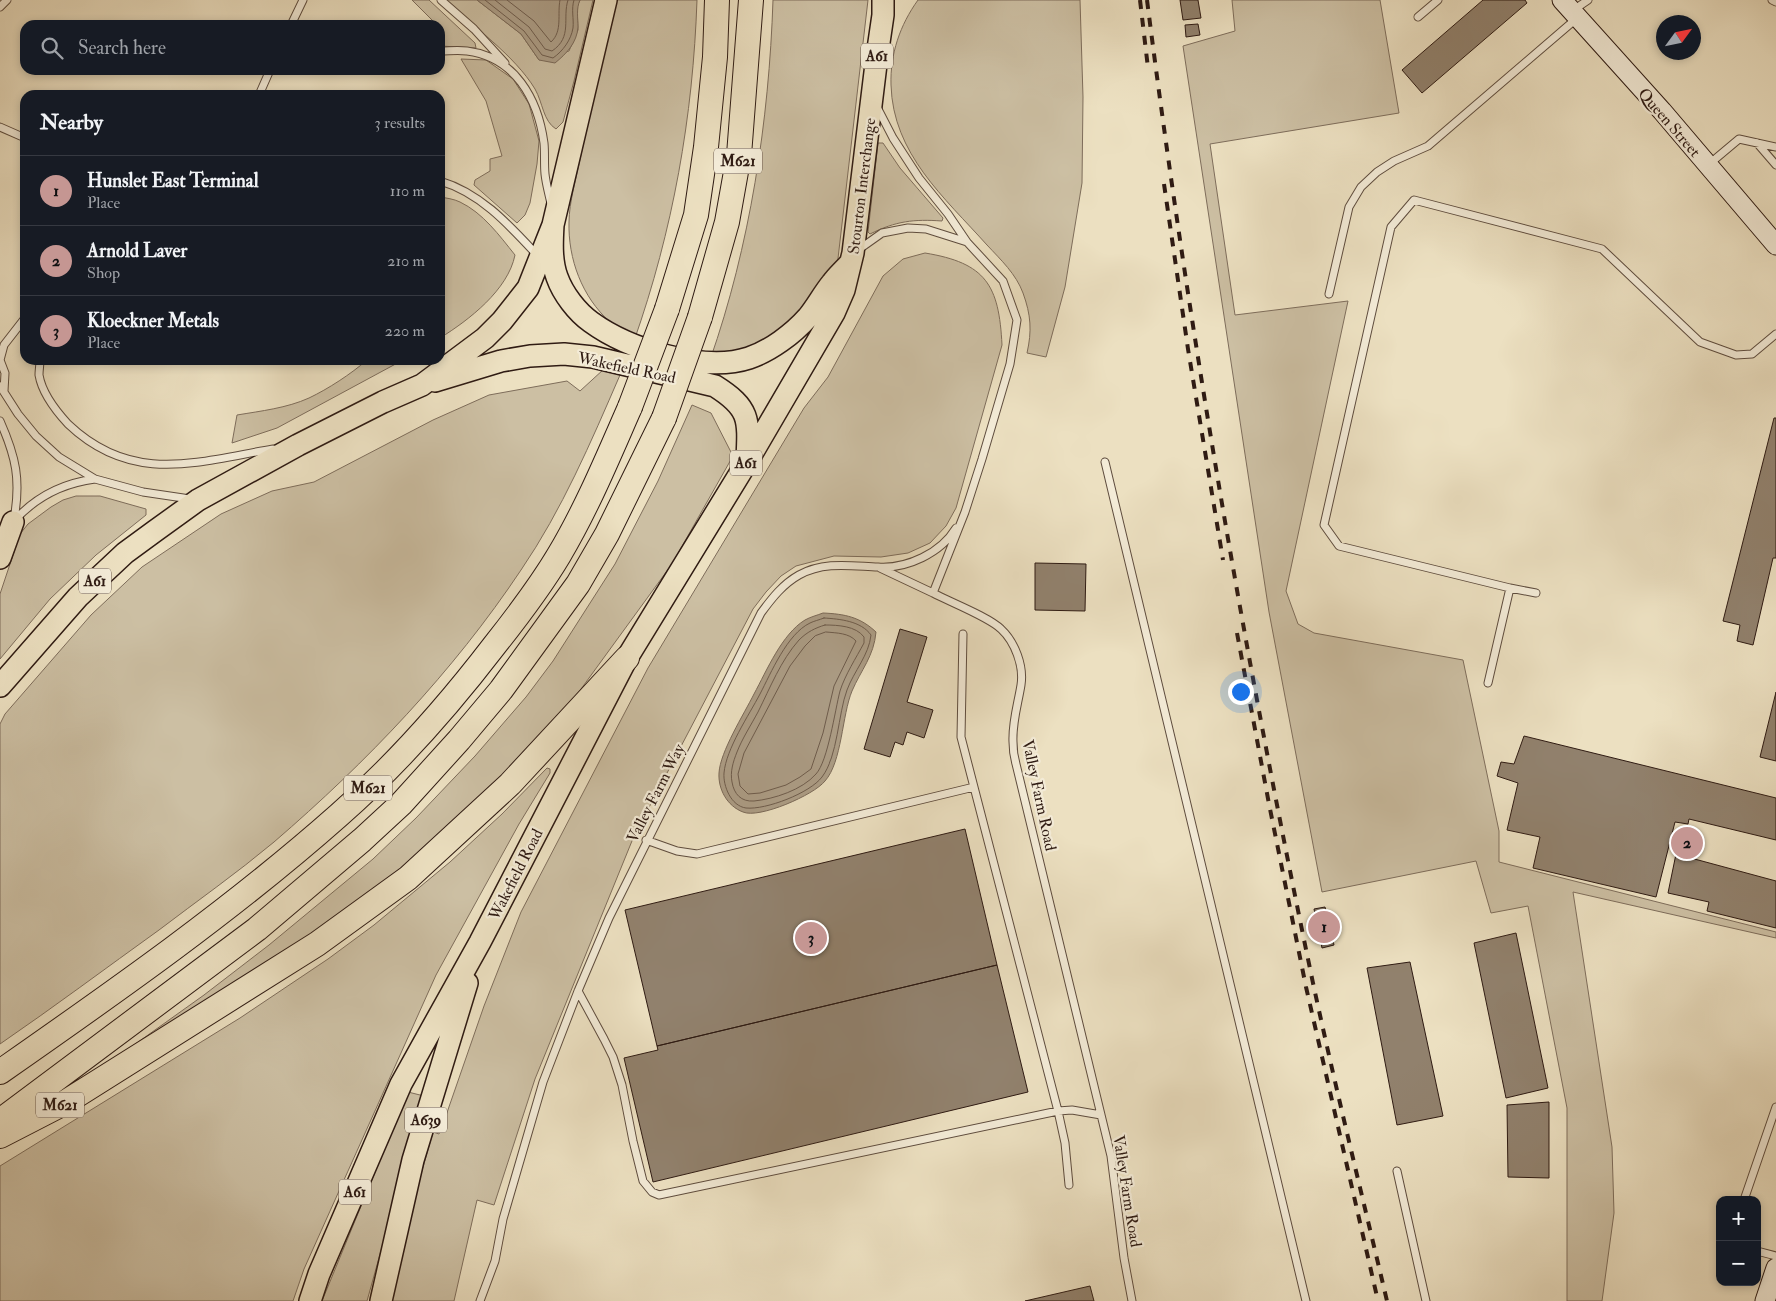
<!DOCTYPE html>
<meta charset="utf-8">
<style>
:root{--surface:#171b24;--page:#20242c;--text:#f1f3f6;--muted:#9ea1a6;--line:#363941;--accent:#c59692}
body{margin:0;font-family:"IM FELL Double Pica",serif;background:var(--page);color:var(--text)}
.controls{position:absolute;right:15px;bottom:15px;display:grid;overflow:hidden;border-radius:10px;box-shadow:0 2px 8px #0003}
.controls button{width:45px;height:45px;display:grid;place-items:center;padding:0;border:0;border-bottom:1px solid var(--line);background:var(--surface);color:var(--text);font:25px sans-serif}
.compass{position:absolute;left:1656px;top:15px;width:45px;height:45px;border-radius:50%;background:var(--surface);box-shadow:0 2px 8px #0003;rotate:57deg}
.you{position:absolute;left:1240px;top:691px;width:18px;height:18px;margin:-12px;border:4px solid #fff;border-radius:50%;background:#1a73e8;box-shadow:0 0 0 8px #1a73e833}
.badge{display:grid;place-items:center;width:32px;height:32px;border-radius:50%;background:var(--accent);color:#111;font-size:16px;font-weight:700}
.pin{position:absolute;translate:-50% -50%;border:2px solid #fff;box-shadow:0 1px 5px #0006}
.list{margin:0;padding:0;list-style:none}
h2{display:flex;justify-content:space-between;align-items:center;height:65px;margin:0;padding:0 20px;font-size:21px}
h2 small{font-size:16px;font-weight:400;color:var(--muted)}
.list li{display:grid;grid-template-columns:32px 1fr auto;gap:15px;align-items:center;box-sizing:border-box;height:70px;padding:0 20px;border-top:1px solid var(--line)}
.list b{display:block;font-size:19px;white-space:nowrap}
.list p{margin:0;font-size:16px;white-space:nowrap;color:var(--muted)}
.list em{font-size:16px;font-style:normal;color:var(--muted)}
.icon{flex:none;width:28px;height:28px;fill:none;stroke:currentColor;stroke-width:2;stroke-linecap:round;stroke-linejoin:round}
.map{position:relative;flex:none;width:1776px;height:1301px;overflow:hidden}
.search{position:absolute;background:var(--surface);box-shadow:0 2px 8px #0003;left:20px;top:20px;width:425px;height:55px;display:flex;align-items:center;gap:12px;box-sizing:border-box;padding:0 18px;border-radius:15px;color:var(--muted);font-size:19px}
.panel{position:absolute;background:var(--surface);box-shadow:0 2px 8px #0003;left:20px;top:90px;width:425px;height:275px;border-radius:15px}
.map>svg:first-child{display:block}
.green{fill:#ccbfa3;stroke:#7e6d5b}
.water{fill:#ac9d86;stroke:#7a6958}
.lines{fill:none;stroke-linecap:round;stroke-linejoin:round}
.shore{stroke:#6e5c4c;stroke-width:1}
.building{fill:#91816d;stroke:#2f1b13}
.lane-casing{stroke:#5e4c3e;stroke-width:9}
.secondary-casing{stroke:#2f1b13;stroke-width:21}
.primary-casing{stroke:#2f1b13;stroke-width:24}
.highway-casing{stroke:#2f1b13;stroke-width:26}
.lane{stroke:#f3ebd7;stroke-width:7}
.secondary{stroke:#f3ebd7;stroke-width:19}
.primary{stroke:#ece0c1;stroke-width:21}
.highway{stroke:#ece0c1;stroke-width:24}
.rail{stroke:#2f1b13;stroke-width:4;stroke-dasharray:9 9;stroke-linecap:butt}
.highway-bridge-casing{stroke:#2f1b13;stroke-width:26;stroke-linecap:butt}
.highway-bridge{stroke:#ece0c1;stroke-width:24}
.labels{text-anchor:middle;stroke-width:4.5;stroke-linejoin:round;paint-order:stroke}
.shield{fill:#f3ebd7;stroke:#6a594e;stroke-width:1}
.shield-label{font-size:15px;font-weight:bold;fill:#2f1b13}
.street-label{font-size:16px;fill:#2f1b13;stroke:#f3ebd7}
</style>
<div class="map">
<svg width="1776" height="1301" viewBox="0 0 1776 1301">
<rect width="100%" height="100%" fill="#ece0c1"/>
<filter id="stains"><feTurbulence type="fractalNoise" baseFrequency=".004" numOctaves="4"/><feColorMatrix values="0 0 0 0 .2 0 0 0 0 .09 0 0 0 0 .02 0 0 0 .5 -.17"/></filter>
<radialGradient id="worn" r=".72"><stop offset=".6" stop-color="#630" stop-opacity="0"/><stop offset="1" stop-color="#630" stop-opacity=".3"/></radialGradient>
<path class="green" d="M412 0H429L475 43 476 48 440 46V25H437Z
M444 0H477L521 34 539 60 569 51 578 30 577 6 580 0H593L574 81 563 122 556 129C543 121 543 103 535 89 515 56 473 26 444 0Z
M615 0H697C693 117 673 230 634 341 626 335 617 329 610 322 582 297 568 259 569 222 569 212 571 201 573 191Z
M773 0H868L837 267 770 345 710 360C750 246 769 121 773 0Z
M918 0H1080L1083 97 1082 183 1065 287 1046 357 1027 353C1032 331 1031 315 1023 293 1016 274 1001 260 987 245 944 197 893 154 891 85 890 54 900 25 918 0Z
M1232 0H1380L1399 113 1210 144 1235 315 1348 301 1286 591 1298 624 1314 633 1463 660 1499 831V862L1776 932V938L1573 892 1612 1147 1614 1213 1602 1301H1567V1108L1528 906 1491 913 1476 861 1322 892 1269 612 1183 46 1235 31Z
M461 59 486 60 513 79 529 104 539 141 537 164 530 203 525 215 517 223 474 185 475 180 490 171V159L502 156 486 101Z
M878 143H883L900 168 943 218 942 221C914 219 896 221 870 234L868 232Z
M440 197C446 198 454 199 460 202 483 213 499 235 515 255 508 290 469 320 440 338Z
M925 253C986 263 999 285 1002 345L956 508 946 526 930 543 908 553 881 557 834 556 796 566 781 576 766 592 753 609 634 836 535 1079 494 1205 477 1200 454 1301H390L417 1188 433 1132 439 1134 442 1127 484 1006 521 912 648 668 804 408 828 377 883 276 903 259Z
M367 360H403L277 428 232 443 237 415C261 411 287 408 309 398 328 389 351 374 367 360Z
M604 369 620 375C591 442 562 510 521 570 453 672 367 762 274 842 237 873 197 901 159 930 106 968 54 1007 0 1044V724L5 714 91 615 142 567 221 514 272 491 314 482 433 420 489 395 567 381 580 391Z
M692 405 711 413 733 456 672 564 573 700 521 758 455 824 385 883 320 930 106 1065 204 995 269 945 373 859 416 818 475 756 526 697 553 661 615 564 658 481Z
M76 496H100L146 509V515L96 555 50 599 0 659V594L20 534 28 524 51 507 63 500Z
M547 768 550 769V773L519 824 436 975 304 1269 293 1301H0V1166L240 1018 328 959 374 925 450 862 502 814Z
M408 1092 424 1096 367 1301H322Z"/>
<path class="water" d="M477 0H580C576 9 578 18 578 27 577 43 566 54 555 63L539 60 521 34Z
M823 613C845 614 860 617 876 632 874 656 861 670 852 691 842 715 842 762 825 781 814 795 759 819 743 812 727 806 718 789 719 773 720 752 744 714 754 694 767 670 782 634 805 620 810 617 818 615 823 613Z"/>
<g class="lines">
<path class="shore" d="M485 0 524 31 542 55 553 58C563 51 571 40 573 28 574 19 571 9 574 0
M495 0 529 27 545 49 552 51C573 37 562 18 568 0
M507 0 534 21 551 42C563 31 557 14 560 0
M824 618C840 619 861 621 871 635 869 655 854 671 847 690 838 714 838 756 822 777 810 793 766 810 746 808 731 806 723 786 724 773 726 749 749 715 760 694 771 673 787 634 810 623 814 621 819 620 824 618Z
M825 625C838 625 856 626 864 637V643C856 658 845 675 840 691 835 710 828 761 816 774 802 790 774 799 754 801 741 802 734 794 732 782 730 772 733 762 737 752 742 739 751 725 758 712 770 688 781 660 799 640 807 632 815 628 825 625Z
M826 632C837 633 849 633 856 641L834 686 823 733 811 769 800 777 786 785 760 793 748 794 740 786 738 774 744 753 790 666 805 646 815 636Z"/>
</g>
<path class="building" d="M1180 0H1198L1201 18 1183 20Z
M1483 0H1525L1527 3 1422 93 1402 70Z
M1198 24 1200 35 1186 37 1185 25Z
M1774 418H1776V558H1773L1753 645 1737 641 1740 625 1723 621Z
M1035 563 1086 564 1085 611 1035 610Z
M900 629 927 637 907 702 933 710 924 738 907 732 903 745 895 742 890 757 864 749Z
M1776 692V761L1760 757Z
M1524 736 1776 798V840L1689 819 1688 824 1675 822 1656 897 1533 868 1540 837 1507 830 1518 783 1497 776 1501 762 1514 764Z
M965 829 997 965 657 1046 625 910Z
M1676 854 1776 881V928L1707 911 1709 902 1668 893Z
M1325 907 1334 945 1322 948 1314 909Z
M1516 933 1548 1088 1506 1098 1474 943Z
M1410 962 1443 1116 1397 1125 1367 968Z
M997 965 1028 1092 653 1182 624 1058 658 1050 657 1046Z
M1549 1102V1178L1508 1177 1507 1105Z
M1090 1286 1094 1301H1025Z"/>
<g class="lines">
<g class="lane-casing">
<path id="lane" d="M441 0 474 29 505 63
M1772 0 1776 2
M0 7 7 0
M1572 11 1588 0
M1418 17 1438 0
M291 25 303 0
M440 51C449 51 458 50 467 51 515 57 538 99 544 143 545 153 544 163 545 174 546 184 549 194 551 204
M259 95 270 70
M877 107 893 138 919 178 948 214 967 242 1003 281 1017 320 1010 364 982 459 965 512 933 593C950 602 989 617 1001 629 1015 642 1024 666 1021 685 1018 704 1012 722 1013 742 1013 749 1014 757 1016 764L1111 1156 1124 1258 1132 1301
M0 127 25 138
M1757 143 1776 165
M1708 165 1739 139 1776 147
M440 181C481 193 510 226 538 256
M858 250 882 233 908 228 926 229 967 242
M1329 294 1349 207 1361 187 1377 172 1394 161 1428 146 1576 19
M40 360C40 365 39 370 39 375 42 393 56 411 68 424 132 485 196 462 273 449
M0 386 18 414 36 436 59 457 95 479 143 492 190 499
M4 391 5 373 0 360 4 345 25 318
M0 421C16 457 21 480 14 519
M1105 462 1306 1301
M15 520C36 497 64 483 95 479
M880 568 933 593
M1510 588 1536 593
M963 634 961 737 1058 1111 1065 1143 1069 1185
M1488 683 1510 588 1339 546 1324 525 1391 227 1414 200 1602 249 1700 342 1736 355 1752 354 1776 334
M646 840 677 851 697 854 974 787
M578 991 604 1039 613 1057 622 1085 633 1141 643 1181 652 1192 659 1195 1058 1111 1072 1110 1101 1115
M1397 1171 1426 1301
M1744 1200 1776 1107
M1757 1251 1776 1256
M480 1301 495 1261 503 1219 543 1082 578 991 609 918 761 613C772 598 783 584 799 575 824 561 851 566 878 567 907 569 941 553 956 528"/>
</g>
<g class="secondary-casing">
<path id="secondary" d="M1562 0 1662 111 1776 245
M1765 1301 1776 1268"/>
</g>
<g class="primary-casing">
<path id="primary" d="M606 0 553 225C552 242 551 261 557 277 563 294 577 312 591 322 628 349 704 373 749 358 770 351 793 334 808 317 817 306 823 294 832 283 837 276 844 270 850 263
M435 381 501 361 530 356 564 354 593 357 715 386C750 408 749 419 747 459
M0 558 13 522
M0 686 78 597 125 553 155 531 198 500 298 445 383 402 422 385 485 338 502 321 528 288 553 225
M310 1301 319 1274 401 1084 480 942 627 658 747 462 834 313 844 290 853 253 877 56 883 15V0
M381 1301 413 1160 467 983"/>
</g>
<g class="highway-casing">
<path id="highway" d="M667 309 696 215 706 147 715 57 717 0
M700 317 727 222 739 155 751 0
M0 1072C116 991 233 909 339 815 396 765 448 706 494 646 517 617 540 587 559 555 587 508 608 457 630 407
M0 1121 257 929 362 840 401 804 459 740 501 690 578 584 607 534 664 418
M0 1136 66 1102 317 944 408 878 510 784 627 658"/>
</g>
<use href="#lane" class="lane"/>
<use href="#secondary" class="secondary"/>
<use href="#primary" class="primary"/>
<use href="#highway" class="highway"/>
<path class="rail" d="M1140 0 1148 68
M1147 0C1189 330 1245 658 1313 983 1336 1090 1362 1195 1387 1301
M1164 184 1188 349 1223 560
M1237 633 1269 804 1306 987 1378 1301"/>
<g class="highway-bridge-casing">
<path id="highway-bridge" d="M630 407 667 309
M664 418 700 317"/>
</g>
<use href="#highway-bridge" class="highway-bridge"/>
</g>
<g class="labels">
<g class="shield">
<rect x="861" y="43.5" width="32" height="25" rx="4"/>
<rect x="714" y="148.5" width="48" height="25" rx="4"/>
<rect x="730" y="450.5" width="32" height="25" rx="4"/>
<rect x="79" y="568.5" width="32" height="25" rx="4"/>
<rect x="344" y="775.5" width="48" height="25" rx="4"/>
<rect x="36" y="1092.5" width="48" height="25" rx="4"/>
<rect x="405" y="1107.5" width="42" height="25" rx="4"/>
<rect x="339" y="1179.5" width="32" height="25" rx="4"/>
</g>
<g class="shield-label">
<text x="877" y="61">A61</text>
<text x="738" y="166">M621</text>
<text x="746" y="468">A61</text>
<text x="95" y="586">A61</text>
<text x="368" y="793">M621</text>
<text x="60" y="1110">M621</text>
<text x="426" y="1125">A639</text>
<text x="355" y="1197">A61</text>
</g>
<g class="street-label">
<text transform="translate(1670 122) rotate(49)" y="6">Queen Street</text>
<text transform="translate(861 186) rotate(-83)" y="6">Stourton Interchange</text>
<text transform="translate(627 367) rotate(12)" y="6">Wakefield Road</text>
<text transform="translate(655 793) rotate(-63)" y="6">Valley Farm Way</text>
<text transform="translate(1040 795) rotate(78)" y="6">Valley Farm Road</text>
<text transform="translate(515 874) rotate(-63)" y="6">Wakefield Road</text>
<text transform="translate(1128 1191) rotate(81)" y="6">Valley Farm Road</text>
</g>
</g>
<rect width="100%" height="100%" filter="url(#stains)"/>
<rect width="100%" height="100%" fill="url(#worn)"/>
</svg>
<div class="controls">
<button>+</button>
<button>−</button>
</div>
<svg class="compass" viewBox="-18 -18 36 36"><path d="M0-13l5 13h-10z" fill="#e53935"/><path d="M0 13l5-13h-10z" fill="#9ea1a6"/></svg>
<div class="you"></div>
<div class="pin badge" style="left:1324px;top:927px">1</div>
<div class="pin badge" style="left:1687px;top:843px">2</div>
<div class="pin badge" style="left:811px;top:938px">3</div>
<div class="search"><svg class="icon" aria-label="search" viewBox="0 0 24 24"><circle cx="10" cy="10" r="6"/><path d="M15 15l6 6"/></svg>Search here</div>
<section class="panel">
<h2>Nearby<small>3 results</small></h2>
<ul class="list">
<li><span class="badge">1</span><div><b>Hunslet East Terminal</b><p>Place</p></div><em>110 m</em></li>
<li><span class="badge">2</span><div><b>Arnold Laver</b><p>Shop</p></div><em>210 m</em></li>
<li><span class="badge">3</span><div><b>Kloeckner Metals</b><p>Place</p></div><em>220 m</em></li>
</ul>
</section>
</div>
